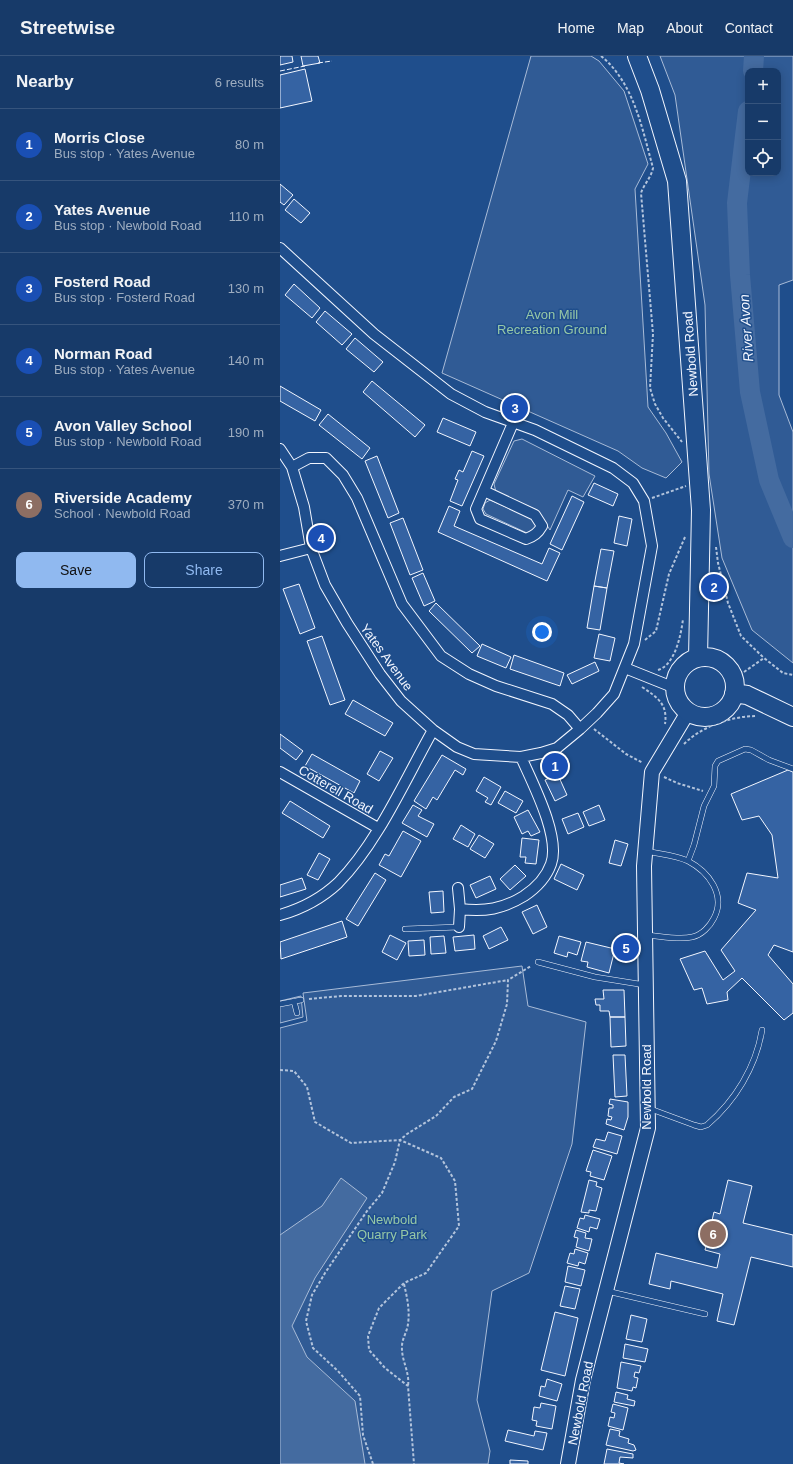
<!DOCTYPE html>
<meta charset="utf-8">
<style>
:root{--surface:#173a69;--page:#20416f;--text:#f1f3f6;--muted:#9eadc0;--line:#36547d;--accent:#90b9f0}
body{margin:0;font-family:Arial,sans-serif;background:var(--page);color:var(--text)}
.controls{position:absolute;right:12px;top:12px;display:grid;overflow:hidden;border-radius:8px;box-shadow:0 2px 10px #0003}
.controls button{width:36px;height:36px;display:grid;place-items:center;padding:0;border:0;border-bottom:1px solid var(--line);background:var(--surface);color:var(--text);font:20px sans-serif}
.you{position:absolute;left:262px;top:576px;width:14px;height:14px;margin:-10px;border:3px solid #fff;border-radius:50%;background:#1a73e8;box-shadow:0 0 0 6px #1a73e833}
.badge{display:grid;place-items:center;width:26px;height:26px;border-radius:50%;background:var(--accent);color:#fff;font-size:13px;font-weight:700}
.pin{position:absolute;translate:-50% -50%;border:2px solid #fff;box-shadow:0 1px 4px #0006}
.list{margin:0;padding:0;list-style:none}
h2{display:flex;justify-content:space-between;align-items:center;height:52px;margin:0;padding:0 16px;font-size:17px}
h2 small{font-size:13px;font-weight:400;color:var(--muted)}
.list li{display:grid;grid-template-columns:26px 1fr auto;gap:12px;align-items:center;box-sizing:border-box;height:72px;padding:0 16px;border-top:1px solid var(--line)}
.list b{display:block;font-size:15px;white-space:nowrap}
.list p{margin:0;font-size:13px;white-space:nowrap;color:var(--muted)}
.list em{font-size:13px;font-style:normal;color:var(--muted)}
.actions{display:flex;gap:8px;padding:12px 16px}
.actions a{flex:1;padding:9px 0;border:1px solid var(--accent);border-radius:8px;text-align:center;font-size:14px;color:var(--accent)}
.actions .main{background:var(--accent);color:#111}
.icon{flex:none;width:22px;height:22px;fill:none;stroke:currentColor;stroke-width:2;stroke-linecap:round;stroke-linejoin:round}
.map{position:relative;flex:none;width:513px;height:1408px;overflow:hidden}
header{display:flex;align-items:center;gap:24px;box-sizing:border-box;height:56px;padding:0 20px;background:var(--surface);border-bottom:1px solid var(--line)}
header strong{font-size:19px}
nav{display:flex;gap:22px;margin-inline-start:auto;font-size:14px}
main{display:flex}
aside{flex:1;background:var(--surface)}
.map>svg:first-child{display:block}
.built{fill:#305b95;stroke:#a8bbd7;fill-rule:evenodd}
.water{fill:#446ba0;stroke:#a8bbd7}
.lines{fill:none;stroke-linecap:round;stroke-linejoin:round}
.river{stroke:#446ba0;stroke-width:20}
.building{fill:#3563a3;stroke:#f2f6ff}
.lane-casing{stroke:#f2f6ff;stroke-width:6}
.street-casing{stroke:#f2f6ff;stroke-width:12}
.secondary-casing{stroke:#f2f6ff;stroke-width:16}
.highway-casing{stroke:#f2f6ff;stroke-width:20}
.path{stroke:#b3c4dc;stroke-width:2;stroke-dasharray:3 2;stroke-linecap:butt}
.lane{stroke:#1f4e8c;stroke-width:5}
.street{stroke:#1f4e8c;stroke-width:10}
.secondary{stroke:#1f4e8c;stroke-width:14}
.highway{stroke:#1f4e8c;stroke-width:18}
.fence{stroke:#f2f6ff;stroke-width:1;stroke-dasharray:5 2;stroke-linecap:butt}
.labels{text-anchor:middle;stroke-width:3;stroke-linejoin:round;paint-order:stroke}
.park-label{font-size:13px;fill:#97c8a6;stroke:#1f4e8c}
.street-label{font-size:13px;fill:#f2f6ff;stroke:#1f4e8c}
.water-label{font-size:14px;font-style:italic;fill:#f2f6ff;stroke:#1f4e8c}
</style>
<header>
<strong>Streetwise</strong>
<nav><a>Home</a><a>Map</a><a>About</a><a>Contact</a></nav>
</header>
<main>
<aside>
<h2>Nearby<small>6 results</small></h2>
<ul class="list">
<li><span class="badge" style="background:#1a4fb4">1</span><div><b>Morris Close</b><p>Bus stop · Yates Avenue</p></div><em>80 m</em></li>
<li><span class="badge" style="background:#1a4fb4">2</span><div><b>Yates Avenue</b><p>Bus stop · Newbold Road</p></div><em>110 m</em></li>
<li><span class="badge" style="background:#1a4fb4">3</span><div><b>Fosterd Road</b><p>Bus stop · Fosterd Road</p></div><em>130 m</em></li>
<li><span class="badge" style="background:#1a4fb4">4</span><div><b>Norman Road</b><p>Bus stop · Yates Avenue</p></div><em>140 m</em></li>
<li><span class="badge" style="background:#1a4fb4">5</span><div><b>Avon Valley School</b><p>Bus stop · Newbold Road</p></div><em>190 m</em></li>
<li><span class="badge" style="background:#8d6e63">6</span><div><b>Riverside Academy</b><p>School · Newbold Road</p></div><em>370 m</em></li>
</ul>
<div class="actions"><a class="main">Save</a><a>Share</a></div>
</aside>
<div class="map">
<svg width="513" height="1408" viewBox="0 0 513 1408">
<rect width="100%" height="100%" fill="#1f4e8c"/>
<path class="built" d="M251 0H311L319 5 344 35 368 108 355 133 368 351 386 377 402 406 386 422 362 412 338 395 162 317Z
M380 0H513V224L499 229V339L513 376V607L472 574 442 502 429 418 425 249 395 39ZM468 15H498V117H468Z
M242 383 315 420 303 441 288 434 270 474 257 454 216 436 214 428 234 385Z
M210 444 253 463 256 469 255 474 247 477 206 458 203 453 205 447Z
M242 910 248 950 306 966 292 1088 249 1217 212 1235 197 1344 210 1395 208 1408H0V972L27 965 23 937Z
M21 940 23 961 0 967V945Z"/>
<path class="water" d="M61 1122 87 1142 35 1222 12 1270 27 1301 75 1345 85 1408H0V1179L42 1150Z"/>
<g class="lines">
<path class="river" d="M473 15 474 0
M468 55 457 147 460 219 470 336 489 424 513 482"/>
</g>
<path class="building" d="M0 0H12L13 6 0 9Z
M21 0H38L40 7 23 10Z
M25 13 32 45 0 52V19Z
M0 128 13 139 4 149 0 146Z
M14 143 30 157 21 167 5 154Z
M14 228 40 252 32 262 5 239Z
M45 255 72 278 62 289 36 266Z
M75 282 103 306 94 316 66 293Z
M92 325 145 369 135 381 83 336Z
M0 330 41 354 35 365 0 345Z
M48 358 90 392 82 403 39 369Z
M163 362 196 376 190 390 157 376Z
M192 395 204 400 182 450 170 445 178 424 175 423 179 414 183 416Z
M97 400 119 457 108 462 85 405Z
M314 427 338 438 333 450 308 439Z
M292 440 304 446 282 494 270 488Z
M169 450 180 455 174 470 262 508 269 492 280 497 267 525 158 476Z
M339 460 352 463 347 490 334 487Z
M123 462 143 514 130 519 110 467Z
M321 493 334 495 327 532 314 530Z
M143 517 155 545 144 550 132 522Z
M19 528 35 572 20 578 3 533Z
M314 530 327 532 320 574 307 572Z
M156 547 200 590 192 597 149 555Z
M319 578 335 582 330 605 314 602Z
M42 580 65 644 50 649 27 585Z
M202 588 231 601 226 612 197 600Z
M234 599 284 617 280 630 230 613Z
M315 606 319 615 292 628 287 619Z
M73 644 113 667 105 680 65 658Z
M0 678 23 695 16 704 0 692Z
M100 695 113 702 99 725 87 718Z
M32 698 80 725 74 737 25 710Z
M162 699 186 713 183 719 175 714 157 744 153 741 146 753 134 745Z
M508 714 513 716V896L494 889 488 899 513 928V957L504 964 462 922 447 936 448 944 427 948 422 932 414 934 400 903 425 895 443 924 455 915 441 894 476 854 458 847 467 817 498 822 492 779 479 760 462 764 451 738Z
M278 719 287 739 275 745 265 724Z
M204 721 221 731 211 749 205 746 208 742 196 735Z
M225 735 243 745 236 757 218 747Z
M10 745 50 770 43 782 2 757Z
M133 749 142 754 138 760 154 768 147 781 122 767Z
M319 749 325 764 309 770 303 756Z
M248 754 260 776 251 780 248 775 242 778 234 761Z
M298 757 304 771 288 778 282 763Z
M181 769 195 778 188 791 173 783Z
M123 775 141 785 121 821 99 809 105 798 109 800Z
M199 779 214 788 205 802 190 793Z
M242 782 259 784 256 808 245 807 246 801H240Z
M335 784 348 788 341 810 329 807Z
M39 797 50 803 38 824 27 819Z
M281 808 304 819 297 834 274 823Z
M235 809 246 820 230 834 220 823Z
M95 817 106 824 78 870 66 863Z
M210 820 216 833 196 842 190 829Z
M22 822 26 833 0 841V829Z
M163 835 164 856 151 857 149 836Z
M257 849 267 871 253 878 242 856Z
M62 865 67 881 1 903 0 886Z
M221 871 228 884 209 893 203 880Z
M110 879 126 887 117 904 102 896Z
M194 879 195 893 175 895 173 881Z
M164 880 166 897 151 898 150 881Z
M279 880 301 886 297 899 288 896 287 901 274 897Z
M144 884 145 899 129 900 128 885Z
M306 886 335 893 329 917 307 911 308 906 301 905Z
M323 934H344L345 961H330L329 955H320V949H316L315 943H324Z
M330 961H345L346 990 331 991Z
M333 999H345L347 1040 335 1041Z
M330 1043 348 1046V1061L344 1074 326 1068 327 1063 331 1064 332 1061 328 1060 329 1052H333V1049L329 1048Z
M328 1076 342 1080 337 1098 313 1091 316 1083 325 1085Z
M313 1094 332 1100 324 1124 310 1120 311 1116 306 1115Z
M309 1124 317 1126 316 1130 322 1132 316 1155 309 1154V1157L301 1156Z
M448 1124 472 1130 463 1167 513 1179V1211L471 1201 454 1269 437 1265 443 1238 391 1225 390 1233 369 1228 376 1197 437 1212 440 1198 425 1194 434 1156 440 1158Z
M305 1159 320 1163 317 1173 310 1171 309 1176 297 1172 300 1162 304 1163Z
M296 1174 306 1177 305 1182 312 1183 309 1195 296 1191 298 1182 294 1181Z
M295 1193 308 1197 305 1208 299 1206 298 1210 287 1207 290 1197 294 1198Z
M288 1210 305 1214 301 1230 285 1226Z
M285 1230 300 1233 295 1253 280 1250Z
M275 1256 298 1262 285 1320 261 1314Z
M351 1259 367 1263 362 1286 346 1283Z
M345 1288 368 1293 365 1306 343 1302Z
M341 1306 361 1310 359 1317 355 1316 354 1321 358 1322 356 1332 353 1331 352 1335 337 1332Z
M267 1323 282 1328 277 1345 259 1340 261 1330 265 1331Z
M336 1336 348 1339 347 1343 355 1345 354 1350 334 1346Z
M261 1347 276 1350 272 1373 256 1370 257 1365 252 1364 254 1351 260 1352Z
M333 1348 348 1352 343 1374 328 1370 330 1361 334 1362 335 1357 331 1356Z
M330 1373 340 1375 339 1380 349 1383 348 1387 354 1389 356 1394 353 1395 326 1389Z
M228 1374 254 1380 255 1375 267 1377 263 1394 225 1385Z
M327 1393 353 1398V1402L340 1401 339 1407 344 1408H324Z
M230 1404 248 1405V1408H230Z"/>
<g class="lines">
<g class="lane-casing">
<path id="lane" d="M366 795C379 798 396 799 408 805 429 816 446 839 434 862 430 870 422 879 412 881 398 884 381 880 366 879
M408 805 414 789 424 750 434 730 435 710 438 705 465 693 471 694 489 704 513 713
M125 873 179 871
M258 906 315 921 365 929
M14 945 17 957
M0 948 21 944
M368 1052 414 1069 421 1071 427 1069C455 1045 476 1011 482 974
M327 1235 425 1258"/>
</g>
<g class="street-casing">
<path id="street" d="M0 192 94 278 171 338 205 356 255 374 333 412 353 427 364 445 372 490 354 588 334 638 317 657 300 673 277 692 261 697 241 701 194 698 177 691 153 674 121 645 100 618 67 567 45 529 31 492 24 451 12 411 0 393
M12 411 29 402H46L63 419 77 442 122 548 161 600 189 618 216 630 272 648 288 659 300 673
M204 435 255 459 262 470C258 477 254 480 246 483L200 463 196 453 233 367
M0 500 31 492
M345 612 395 632
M0 716 98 772
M178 832 180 853 179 871
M180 853C205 856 223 853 244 840 256 832 266 822 271 808 281 781 252 726 241 701
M0 859C21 853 42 842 58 827 97 788 126 722 153 674"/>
</g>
<g class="secondary-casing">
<path id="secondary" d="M288 1408 303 1324 368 1072 364 810 372 716 408 656"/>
</g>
<g class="highway-casing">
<path id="highway" d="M357 0 370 34 397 125 421 454 418 602
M395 631a30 30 0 1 1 60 0a30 30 0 1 1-60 0Z
M454 637 467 639 513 661"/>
</g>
<path class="path" d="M321 0C354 27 362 72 373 112 371 122 364 128 361 137L373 278 370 332 375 348 383 362 402 386
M372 442 406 430
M436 491 438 507 448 547 461 580 484 602
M365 584 376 575 389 518 405 481
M378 614C395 609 401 579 403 563
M464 616 484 602 503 617 513 619
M362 631C377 641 388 648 385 668
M314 673 346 698 363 707
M404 688C422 670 452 660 477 660
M384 721 397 727 423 735
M29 943 61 940H136L228 924
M0 1014 14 1015 27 1031 35 1066 71 1087 120 1084 161 1102 175 1125 179 1170 146 1217 124 1227 99 1252 88 1280 89 1294 105 1312 128 1330 134 1408
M124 1228C127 1241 130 1254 128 1268 127 1276 122 1283 122 1290 121 1304 130 1316 128 1330
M93 1408 83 1379 80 1340 58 1315 33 1292 26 1265 32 1239 45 1217 87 1155 102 1137 115 1106 120 1084 127 1078 156 1060 174 1041 192 1033 216 985 227 948 228 924 251 910"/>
<use href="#lane" class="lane"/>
<use href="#street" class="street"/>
<use href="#secondary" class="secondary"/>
<use href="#highway" class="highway"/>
<path class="fence" d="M38 7 52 5
M0 15 25 10"/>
</g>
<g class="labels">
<g class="park-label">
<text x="272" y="263">Avon Mill<tspan x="272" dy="15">Recreation Ground</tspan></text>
<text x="112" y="1168">Newbold<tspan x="112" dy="15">Quarry Park</tspan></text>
</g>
<g class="street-label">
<text transform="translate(410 298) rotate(-94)" y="5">Newbold Road</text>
<text transform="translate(107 601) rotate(54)" y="5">Yates Avenue</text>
<text transform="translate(56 733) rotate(30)" y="5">Cotterell Road</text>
<text transform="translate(366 1031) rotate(-90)" y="5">Newbold Road</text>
<text transform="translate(300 1347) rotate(-79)" y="5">Newbold Road</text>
</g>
<g class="water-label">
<text transform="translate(466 272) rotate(-94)" y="5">River Avon</text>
</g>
</g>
</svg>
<div class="controls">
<button>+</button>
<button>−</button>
<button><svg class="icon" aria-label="locate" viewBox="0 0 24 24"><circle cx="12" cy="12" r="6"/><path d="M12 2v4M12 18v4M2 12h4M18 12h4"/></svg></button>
</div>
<div class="you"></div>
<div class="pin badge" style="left:275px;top:710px;background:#1a4fb4">1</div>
<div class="pin badge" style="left:434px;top:531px;background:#1a4fb4">2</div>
<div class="pin badge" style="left:235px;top:352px;background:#1a4fb4">3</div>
<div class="pin badge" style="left:41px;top:482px;background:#1a4fb4">4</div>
<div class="pin badge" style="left:346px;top:892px;background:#1a4fb4">5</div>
<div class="pin badge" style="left:433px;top:1178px;background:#8d6e63">6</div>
</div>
</main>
